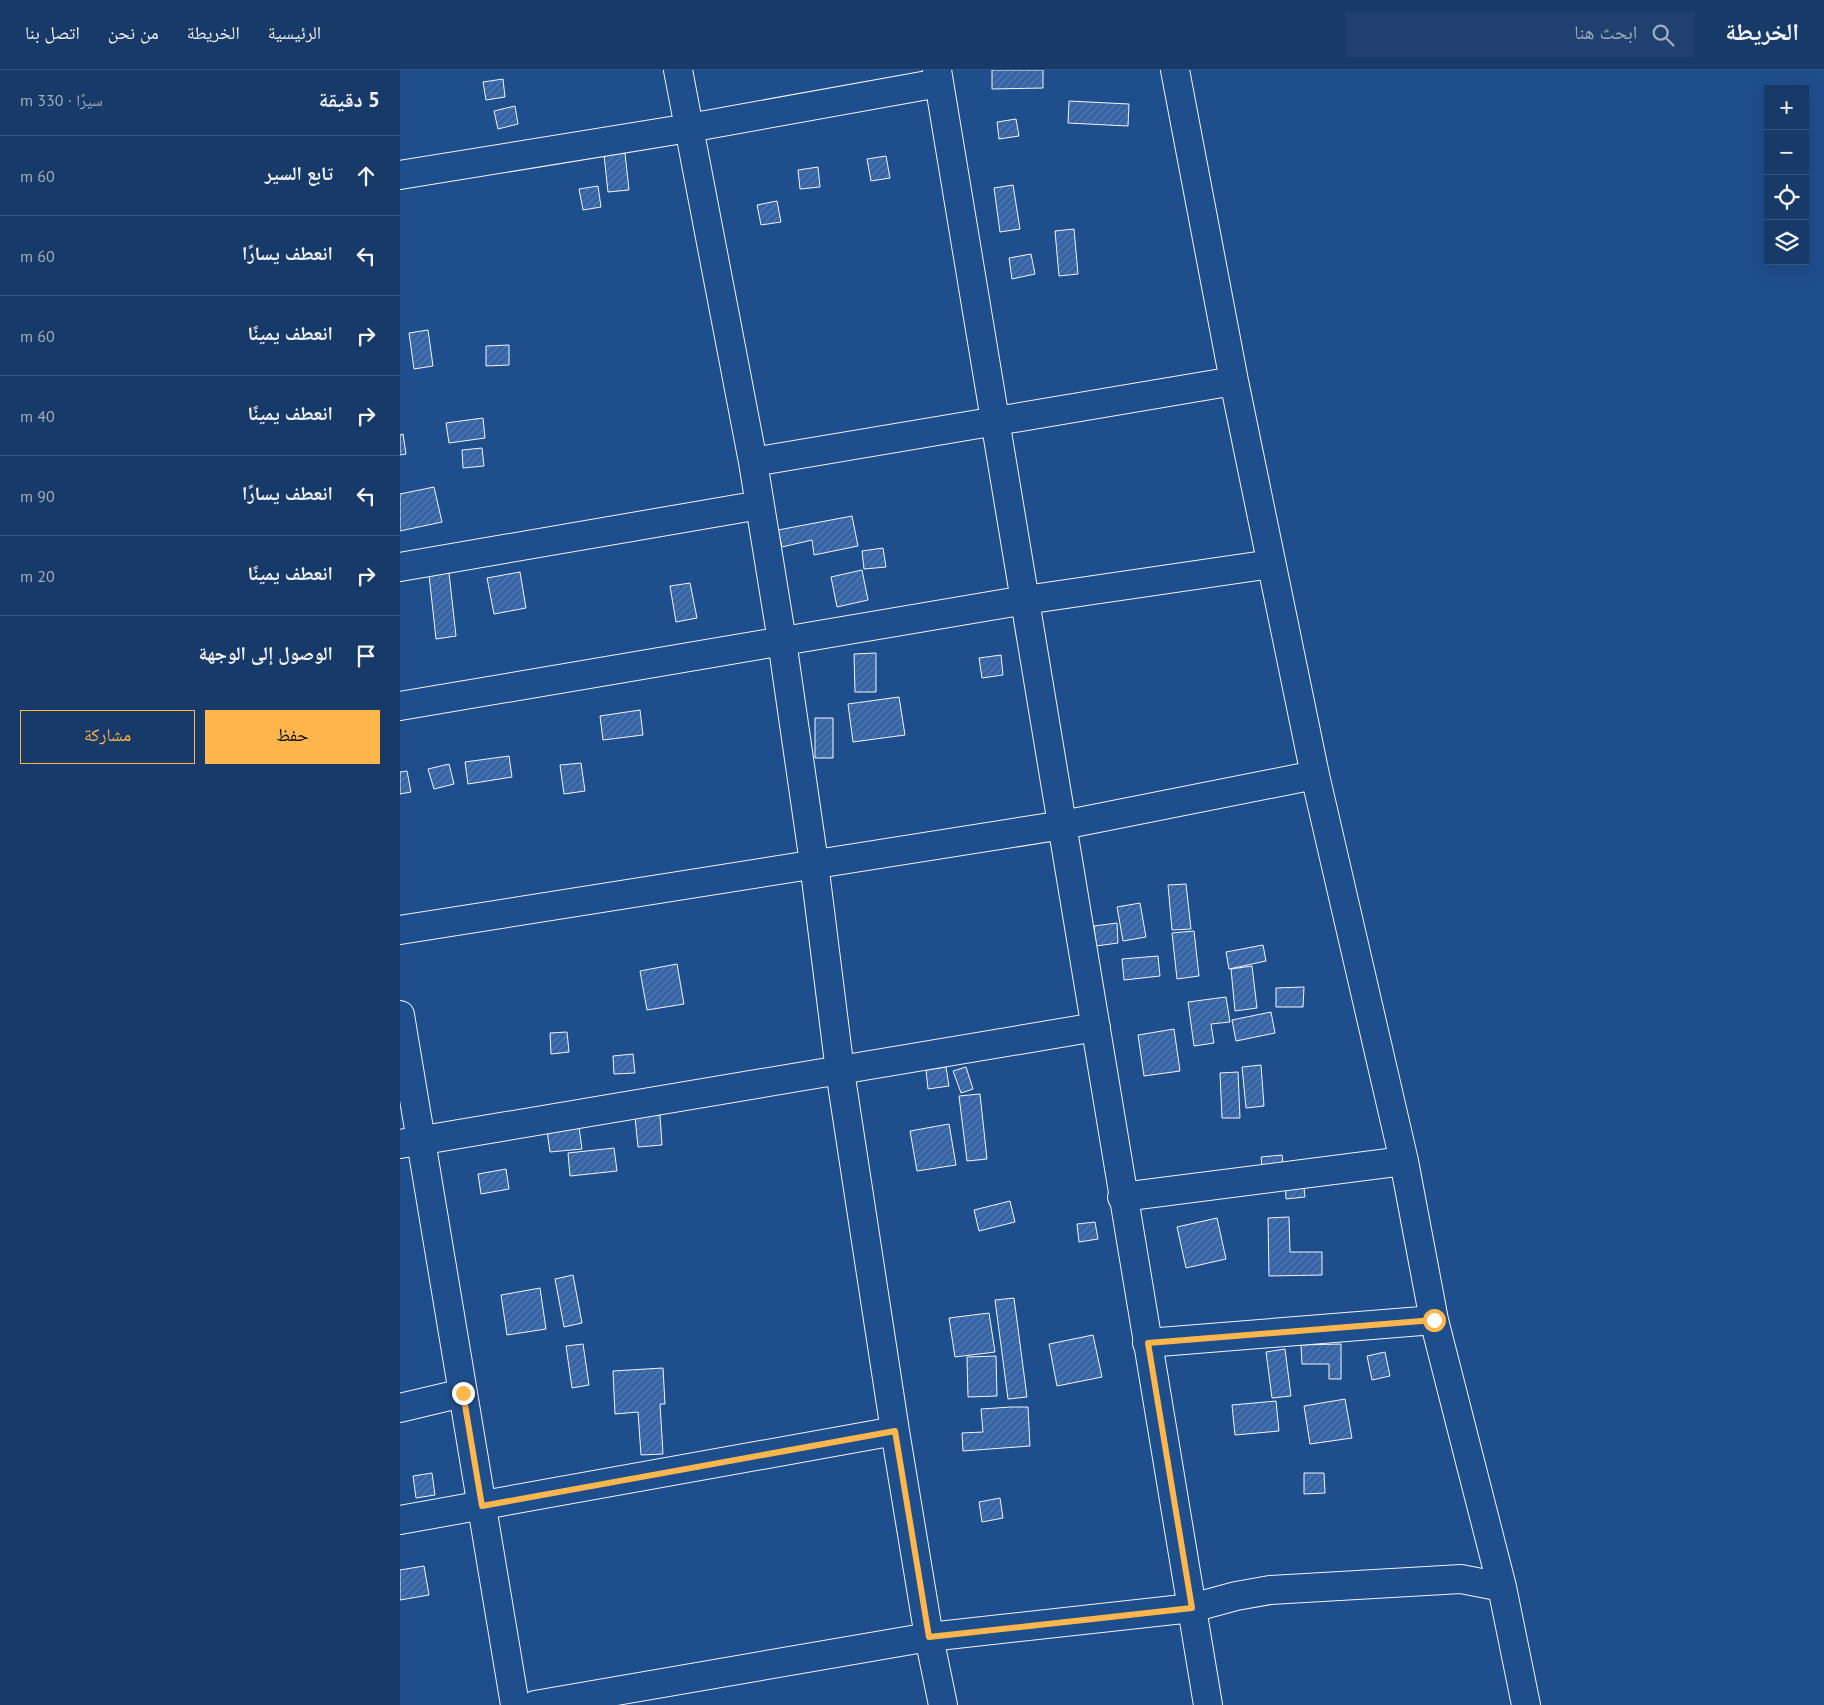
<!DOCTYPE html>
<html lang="ar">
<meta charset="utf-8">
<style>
:root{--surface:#173a69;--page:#20416f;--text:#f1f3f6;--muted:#9eadc0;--line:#36547d;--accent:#ffb74d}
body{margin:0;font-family:"PT Sans","Noto Naskh Arabic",sans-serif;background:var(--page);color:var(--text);direction:rtl}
.controls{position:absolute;right:15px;top:15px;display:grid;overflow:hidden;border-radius:0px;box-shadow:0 5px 20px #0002}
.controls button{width:45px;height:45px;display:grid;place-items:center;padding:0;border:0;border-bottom:1px solid var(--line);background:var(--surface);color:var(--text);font:25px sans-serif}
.stop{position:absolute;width:15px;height:15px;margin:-11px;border:4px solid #ffb74d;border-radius:50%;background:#fff}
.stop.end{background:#ffb74d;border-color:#fff;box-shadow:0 1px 5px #0008}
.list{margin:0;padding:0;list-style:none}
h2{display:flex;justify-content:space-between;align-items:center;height:65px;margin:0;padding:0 20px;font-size:21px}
h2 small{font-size:16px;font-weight:400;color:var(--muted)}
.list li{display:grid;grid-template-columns:32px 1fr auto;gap:15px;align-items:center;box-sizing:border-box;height:80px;padding:0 20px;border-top:1px solid var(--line)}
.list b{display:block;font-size:19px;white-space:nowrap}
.list em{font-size:16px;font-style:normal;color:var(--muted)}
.actions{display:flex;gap:10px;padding:15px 20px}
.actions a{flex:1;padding:11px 0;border:1px solid var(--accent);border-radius:0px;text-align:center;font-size:18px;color:var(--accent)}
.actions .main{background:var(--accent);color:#111}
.icon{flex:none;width:28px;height:28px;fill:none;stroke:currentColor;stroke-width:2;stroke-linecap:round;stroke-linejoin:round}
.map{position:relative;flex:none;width:1424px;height:1635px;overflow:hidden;direction:ltr}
header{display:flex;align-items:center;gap:30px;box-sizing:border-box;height:70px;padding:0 25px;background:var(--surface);border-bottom:1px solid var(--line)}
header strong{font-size:24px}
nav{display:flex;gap:28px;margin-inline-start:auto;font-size:18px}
.search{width:350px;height:45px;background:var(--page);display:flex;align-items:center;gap:12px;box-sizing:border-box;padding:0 18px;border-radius:0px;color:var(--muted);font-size:19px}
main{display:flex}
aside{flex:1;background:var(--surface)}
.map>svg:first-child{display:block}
.building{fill:url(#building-hatch);stroke:#f2f6ff}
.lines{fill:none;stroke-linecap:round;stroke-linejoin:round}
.minor-casing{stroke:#f2f6ff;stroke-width:30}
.minor{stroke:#1f4e8c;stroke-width:28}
.route{stroke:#ffb74d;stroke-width:6}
</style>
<header>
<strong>الخريطة</strong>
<div class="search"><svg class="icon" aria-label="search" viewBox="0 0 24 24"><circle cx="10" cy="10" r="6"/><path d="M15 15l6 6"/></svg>ابحث هنا</div>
<nav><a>الرئيسية</a><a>الخريطة</a><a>من نحن</a><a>اتصل بنا</a></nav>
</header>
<main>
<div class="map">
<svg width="1424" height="1635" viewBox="0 0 1424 1635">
<defs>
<pattern id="building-hatch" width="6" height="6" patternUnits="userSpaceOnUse" patternTransform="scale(1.25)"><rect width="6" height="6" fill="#3563a3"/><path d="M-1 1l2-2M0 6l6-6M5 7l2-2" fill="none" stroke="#537ab1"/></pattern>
</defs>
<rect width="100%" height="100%" fill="#1f4e8c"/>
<path class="building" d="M592 0H643V18L592 19Z
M103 9 105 27 86 30 83 12Z
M669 31 729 34 728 56 668 53Z
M115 36 118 54 98 59 94 41Z
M616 49 619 66 599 69 597 52Z
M225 83 229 120 208 122 204 85Z
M486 86 490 108 471 111 467 89Z
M418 97 420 117 400 119 398 100Z
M613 115 620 159 600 162 594 118Z
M198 116 201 137 183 140 179 119Z
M377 131 381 152 361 155 357 135Z
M674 159 678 204 659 206 655 161Z
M631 184 635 204 612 209 609 188Z
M28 260 33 296 14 299 9 263Z
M109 275V295L86 296V276Z
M83 348 85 368 49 373 46 353Z
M3 364 6 384 0 385V365Z
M82 378 84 396 63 398 62 380Z
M34 417 42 452 0 461V424Z
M452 446 458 476 414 485 412 470 382 477 378 460Z
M483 478 486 497 464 499 462 481Z
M462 500 468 530 437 537 431 507Z
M120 502 126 538 94 544 87 508Z
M49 503 56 566 36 569 29 505Z
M290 513 297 548 276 552 270 516Z
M476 583V622H455L454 584Z
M601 585 603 605 582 608 579 588Z
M499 627 505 665 453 672 448 634Z
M240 640 243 665 203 670 200 646Z
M415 648H433V688H415Z
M109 686 112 707 68 714 65 692Z
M181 693 185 721 164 724 160 695Z
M49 694 54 714 34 719 28 699Z
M7 701 11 722 0 724V702Z
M786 814 791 859 772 860 768 815Z
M740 833 746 867 723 871 717 837Z
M717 853 718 873 696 876 694 856Z
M794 861 799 906 777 909 772 863Z
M863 875 866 891 829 899 826 882Z
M758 886 760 906 724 910 722 889Z
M277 894 284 934 247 940 240 901Z
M852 896 857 938 835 941 831 899Z
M904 917 903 937H876V918Z
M826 927 830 952 811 954 814 973 794 976 788 932Z
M871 942 875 963 836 971 832 950Z
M774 959 780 1001 744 1006 738 965Z
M167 962 169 982 151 984 150 963Z
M233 984 235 1003 214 1004 213 986Z
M861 995 864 1036 846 1038 842 997Z
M546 997 549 1016 528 1019 526 1000Z
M566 997 573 1019 561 1023 553 1001Z
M838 1002 840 1048H822L820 1003Z
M580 1024 587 1089 567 1091 559 1026Z
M260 1045 262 1075 238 1077 235 1047Z
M549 1054 556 1095 517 1101 510 1061Z
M179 1057 182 1079 150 1082 147 1061Z
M214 1078 217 1101 170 1106 168 1083Z
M882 1085 884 1104 863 1106 861 1087Z
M106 1099 109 1119 81 1124 78 1104Z
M903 1108 905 1127 886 1129 885 1110Z
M610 1131 615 1152 579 1161 574 1140Z
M889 1147 890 1182H922V1205L869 1206 868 1148Z
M817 1148 826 1189 786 1198 777 1157Z
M695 1152 698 1169 679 1172 677 1154Z
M173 1205 182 1253 164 1257 155 1209Z
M140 1218 146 1259 107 1265 101 1225Z
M614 1228 627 1327 608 1329 595 1230Z
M589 1243 595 1282 555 1287 549 1248Z
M693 1265 702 1307 657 1316 649 1274Z
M183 1274 189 1315 172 1318 166 1276Z
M941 1274V1309H929V1294H902L901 1275Z
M885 1279 891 1326 872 1328 866 1282Z
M985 1282 990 1306 972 1310 967 1286Z
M596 1286 597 1326 568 1327 567 1287Z
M263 1298 265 1334H260L263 1384 241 1385 238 1342 215 1344 213 1301Z
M945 1329 952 1368 910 1374 904 1336Z
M876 1331 879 1361 835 1365 832 1335Z
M611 1337H628L630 1376 563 1381 562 1363 583 1362 581 1339Z
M32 1403 35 1425 16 1428 13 1406Z
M904 1403H924L925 1423 904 1424Z
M600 1428 603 1448 582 1452 579 1432Z
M24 1496 29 1525 0 1530V1500Z"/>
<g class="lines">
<g class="minor-casing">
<path id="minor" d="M278 0 353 392 382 571 414 793 440 1001 495 1361 529 1567 543 1635
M537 0 808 1635
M775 0 834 311 915 705 1004 1091 1034 1250 1102 1517 1126 1635
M0 105 289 58 539 13
M353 392 834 311
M0 497 360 435
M0 636 625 530 871 494
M0 860 663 755 915 705
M0 945 115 1635
M0 1074 696 957
M722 1127 1004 1091
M747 1273 1034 1250
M0 1338 63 1323
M0 1450 495 1361
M135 1635 529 1567 792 1538 836 1526 870 1520 1061 1509 1102 1517"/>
</g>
<use href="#minor" class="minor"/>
</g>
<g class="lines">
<path class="route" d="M63 1323 82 1436 495 1361 529 1567 792 1538 748 1273 1034 1250"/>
</g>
</svg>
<div class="controls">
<button>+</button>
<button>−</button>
<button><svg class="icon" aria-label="locate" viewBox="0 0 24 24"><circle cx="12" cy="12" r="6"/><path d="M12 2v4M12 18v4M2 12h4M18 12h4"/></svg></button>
<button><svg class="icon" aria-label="layers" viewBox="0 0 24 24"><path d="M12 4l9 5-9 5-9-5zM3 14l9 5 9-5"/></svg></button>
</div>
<div class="stop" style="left:1034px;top:1250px"></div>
<div class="stop end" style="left:63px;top:1323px"></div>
</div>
<aside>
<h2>5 دقيقة<small>سيرًا · 330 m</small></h2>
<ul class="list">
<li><svg class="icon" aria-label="ahead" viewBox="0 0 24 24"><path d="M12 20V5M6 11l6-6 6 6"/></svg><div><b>تابع السير</b></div><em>60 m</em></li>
<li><svg class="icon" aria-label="left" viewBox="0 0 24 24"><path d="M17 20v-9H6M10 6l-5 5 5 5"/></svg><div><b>انعطف يسارًا</b></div><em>60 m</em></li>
<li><svg class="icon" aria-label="right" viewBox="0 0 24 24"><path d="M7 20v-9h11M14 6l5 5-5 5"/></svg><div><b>انعطف يمينًا</b></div><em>60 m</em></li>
<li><svg class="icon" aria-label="right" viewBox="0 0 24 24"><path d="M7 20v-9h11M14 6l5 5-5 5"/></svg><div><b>انعطف يمينًا</b></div><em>40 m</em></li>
<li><svg class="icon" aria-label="left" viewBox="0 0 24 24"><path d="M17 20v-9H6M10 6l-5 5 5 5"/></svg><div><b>انعطف يسارًا</b></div><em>90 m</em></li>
<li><svg class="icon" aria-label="right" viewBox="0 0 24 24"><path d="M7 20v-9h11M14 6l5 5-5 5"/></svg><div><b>انعطف يمينًا</b></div><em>20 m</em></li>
<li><svg class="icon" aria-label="arrive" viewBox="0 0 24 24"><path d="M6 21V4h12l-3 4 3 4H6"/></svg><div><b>الوصول إلى الوجهة</b></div></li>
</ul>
<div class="actions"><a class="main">حفظ</a><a>مشاركة</a></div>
</aside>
</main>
